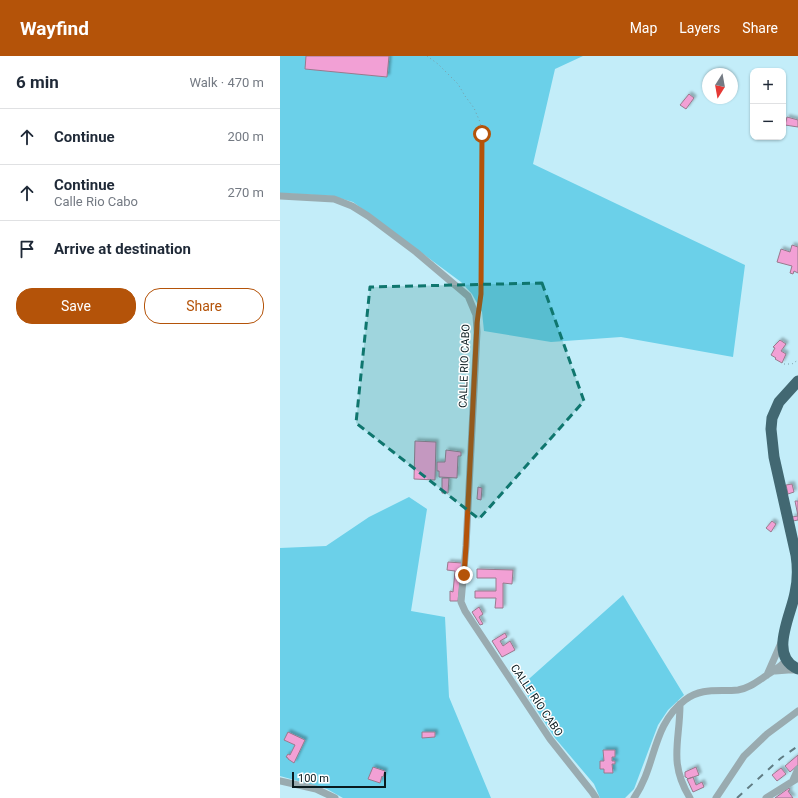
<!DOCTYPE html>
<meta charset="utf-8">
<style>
:root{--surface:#fff;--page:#f2f2f3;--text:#1f2937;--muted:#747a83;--line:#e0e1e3;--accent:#b45309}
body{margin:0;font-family:Roboto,sans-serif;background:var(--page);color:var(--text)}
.controls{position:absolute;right:12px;top:12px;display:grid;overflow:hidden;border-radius:8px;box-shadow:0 1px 3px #0004}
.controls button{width:36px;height:36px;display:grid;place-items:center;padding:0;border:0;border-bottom:1px solid var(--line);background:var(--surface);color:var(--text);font:20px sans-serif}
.compass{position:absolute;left:422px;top:12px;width:36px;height:36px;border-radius:50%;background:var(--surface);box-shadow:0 1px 3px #0004;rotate:191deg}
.scale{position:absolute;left:12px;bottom:10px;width:94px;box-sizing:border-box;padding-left:4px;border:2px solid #0a1a1e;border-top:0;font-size:11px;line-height:14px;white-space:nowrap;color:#0a1a1e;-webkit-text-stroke:3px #fff;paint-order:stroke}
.stop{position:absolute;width:12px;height:12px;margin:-9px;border:3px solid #b45309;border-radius:50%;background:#fff}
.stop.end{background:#b45309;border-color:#fff;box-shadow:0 1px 4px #0008}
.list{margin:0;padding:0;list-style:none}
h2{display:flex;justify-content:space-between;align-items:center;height:52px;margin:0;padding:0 16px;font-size:17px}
h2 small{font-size:13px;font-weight:400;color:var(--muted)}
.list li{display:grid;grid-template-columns:26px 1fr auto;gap:12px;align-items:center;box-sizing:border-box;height:56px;padding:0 16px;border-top:1px solid var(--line)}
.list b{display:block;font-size:15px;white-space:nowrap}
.list p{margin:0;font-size:13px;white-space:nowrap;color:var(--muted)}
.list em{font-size:13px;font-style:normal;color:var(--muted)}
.actions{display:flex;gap:8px;padding:12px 16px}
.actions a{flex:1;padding:9px 0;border:1px solid var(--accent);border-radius:16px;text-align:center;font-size:14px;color:var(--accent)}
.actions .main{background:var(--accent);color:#fff}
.icon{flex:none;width:22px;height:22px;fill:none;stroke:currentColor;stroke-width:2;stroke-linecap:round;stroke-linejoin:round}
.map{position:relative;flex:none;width:518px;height:742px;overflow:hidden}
header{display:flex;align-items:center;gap:24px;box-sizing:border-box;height:56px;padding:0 20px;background:var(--accent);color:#fff}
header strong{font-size:19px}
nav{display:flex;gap:22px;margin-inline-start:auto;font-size:14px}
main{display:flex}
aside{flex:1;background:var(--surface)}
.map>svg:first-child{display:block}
.green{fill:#6bd0e9}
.building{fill:#f2a0d5;stroke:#987a8d;filter:url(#shadow)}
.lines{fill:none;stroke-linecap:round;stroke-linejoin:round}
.path{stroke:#7c9ca5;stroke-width:1;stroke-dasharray:1 3;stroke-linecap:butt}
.minor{stroke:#99abb0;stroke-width:7}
.highway{stroke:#426872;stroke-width:11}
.rail{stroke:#607c83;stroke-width:2;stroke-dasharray:7 7;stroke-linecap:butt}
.route{stroke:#b45309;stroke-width:5}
.marked{fill:#0f766e;fill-opacity:0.2;stroke:#0f766e;stroke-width:3;stroke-dasharray:8 5;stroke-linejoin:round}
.labels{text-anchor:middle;stroke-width:3;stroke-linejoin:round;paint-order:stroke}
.street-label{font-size:11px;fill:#0a1a1e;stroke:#fff}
</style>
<header>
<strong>Wayfind</strong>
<nav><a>Map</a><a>Layers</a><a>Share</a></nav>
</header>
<main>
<aside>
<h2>6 min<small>Walk · 470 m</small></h2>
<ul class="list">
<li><svg class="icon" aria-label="ahead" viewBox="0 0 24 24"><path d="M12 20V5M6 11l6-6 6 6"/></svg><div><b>Continue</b></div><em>200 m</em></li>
<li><svg class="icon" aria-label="ahead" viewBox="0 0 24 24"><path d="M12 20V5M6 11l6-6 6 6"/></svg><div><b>Continue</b><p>Calle Rio Cabo</p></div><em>270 m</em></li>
<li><svg class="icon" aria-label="arrive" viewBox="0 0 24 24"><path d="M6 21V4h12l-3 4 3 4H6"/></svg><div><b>Arrive at destination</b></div></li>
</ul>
<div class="actions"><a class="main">Save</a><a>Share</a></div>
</aside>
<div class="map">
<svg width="518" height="742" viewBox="0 0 518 742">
<defs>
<filter id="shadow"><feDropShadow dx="2.5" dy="-2.5" stdDeviation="1" flood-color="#0004"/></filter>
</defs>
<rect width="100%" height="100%" fill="#c3edf9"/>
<path class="green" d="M0 0H303L275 13 253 108 465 209 453 301 341 281 271 286 204 275 202 256 192 238 181 226 73 146 52 140 0 137Z
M129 441 147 453 131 555 165 561 169 641 211 742H63L47 733 0 720V492L46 490 89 461Z
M343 539 404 639 388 654 378 669 354 733 345 742H320L314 728 275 682 241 630Z"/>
<path class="building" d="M26 0H109L107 21 25 13Z
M409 38 414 42 406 53 400 49Z
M507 61 518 64V71L505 69Z
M512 189 518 191V217L514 215 513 218 510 217 512 210 497 206 501 193 510 196Z
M500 284 506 288 501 295 506 298 502 307 495 303 496 302 491 299 495 292 493 291Z
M135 385 156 386 155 424 134 423Z
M166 394 181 396V400H178L177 422 159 421V415H157V406H165Z
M162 422H169L168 437H162Z
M512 428 514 436 508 438 506 429Z
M198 431 202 432 201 444 197 443Z
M515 445H518V464L513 465 512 461 518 460Z
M492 465 496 468 491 476 486 472Z
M168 506 182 507 178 545H170V535L173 536 175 515 167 514Z
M197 513 233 514 232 528 223 527V552H215L216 542H195V535H216V522H197Z
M199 551 203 558 199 561 203 568 200 569 192 556Z
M225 577 227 581 220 585 223 590 230 585 235 594 222 601 212 585Z
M8 676 25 684 14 707 8 703V702L6 701 8 698 10 699 15 689 4 684Z
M142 676H155V681L142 682Z
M323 694H335V701H332V705H335V708H332L333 717H324V713H320V705H324Z
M518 699V709L510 716 505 710Z
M93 711 105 715 103 721 102 720 100 727 88 723Z
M416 711 419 719 408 723 406 721H405V716Z
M501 712 506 718 497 725 492 719Z
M413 721 416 729 422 726 424 731 413 736 407 723Z
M509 732 510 734 508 735 513 742H495Z"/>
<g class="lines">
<path class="path" d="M147 0 158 8 178 28 185 40 194 52 200 66 202 77V95L200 196 201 238 200 249
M504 308H512L518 304"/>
<path class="minor" d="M0 140 54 143 72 150 88 160 136 196 188 240 196 259 197 276 186 490 181 546 185 555 270 683 312 736 316 742
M495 615 508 614H518
M487 619 501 587
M400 648C400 686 388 706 410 742
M513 724 518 713
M0 725 36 733 55 742
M354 742C377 709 371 670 405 644 422 631 439 636 458 634 470 632 478 625 487 619 494 614 501 611 506 604
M436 742 464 700 487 678 518 655
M486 742 518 722"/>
<path class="highway" d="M518 325 499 346 492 362 491 373 494 401 516 499C518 512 518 524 515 537 511 560 488 600 518 613"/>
<path class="rail" d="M457 742 501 702 518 690"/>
</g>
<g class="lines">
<path class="route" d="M184 519 186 490 197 267 201 238 202 78"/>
</g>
<path class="marked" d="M262 227 304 345 199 463 76 367 90 231Z"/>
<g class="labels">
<g class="street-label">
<text transform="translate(184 310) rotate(-88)" y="4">CALLE RIO CABO</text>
<text transform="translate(257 644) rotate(56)" y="4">CALLE RÍO CABO</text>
</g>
</g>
</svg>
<div class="controls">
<button>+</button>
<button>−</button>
</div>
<svg class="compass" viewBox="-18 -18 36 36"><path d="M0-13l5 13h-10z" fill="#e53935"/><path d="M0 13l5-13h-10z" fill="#747a83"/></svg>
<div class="scale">100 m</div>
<div class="stop" style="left:202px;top:78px"></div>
<div class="stop end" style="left:184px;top:519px"></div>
</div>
</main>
